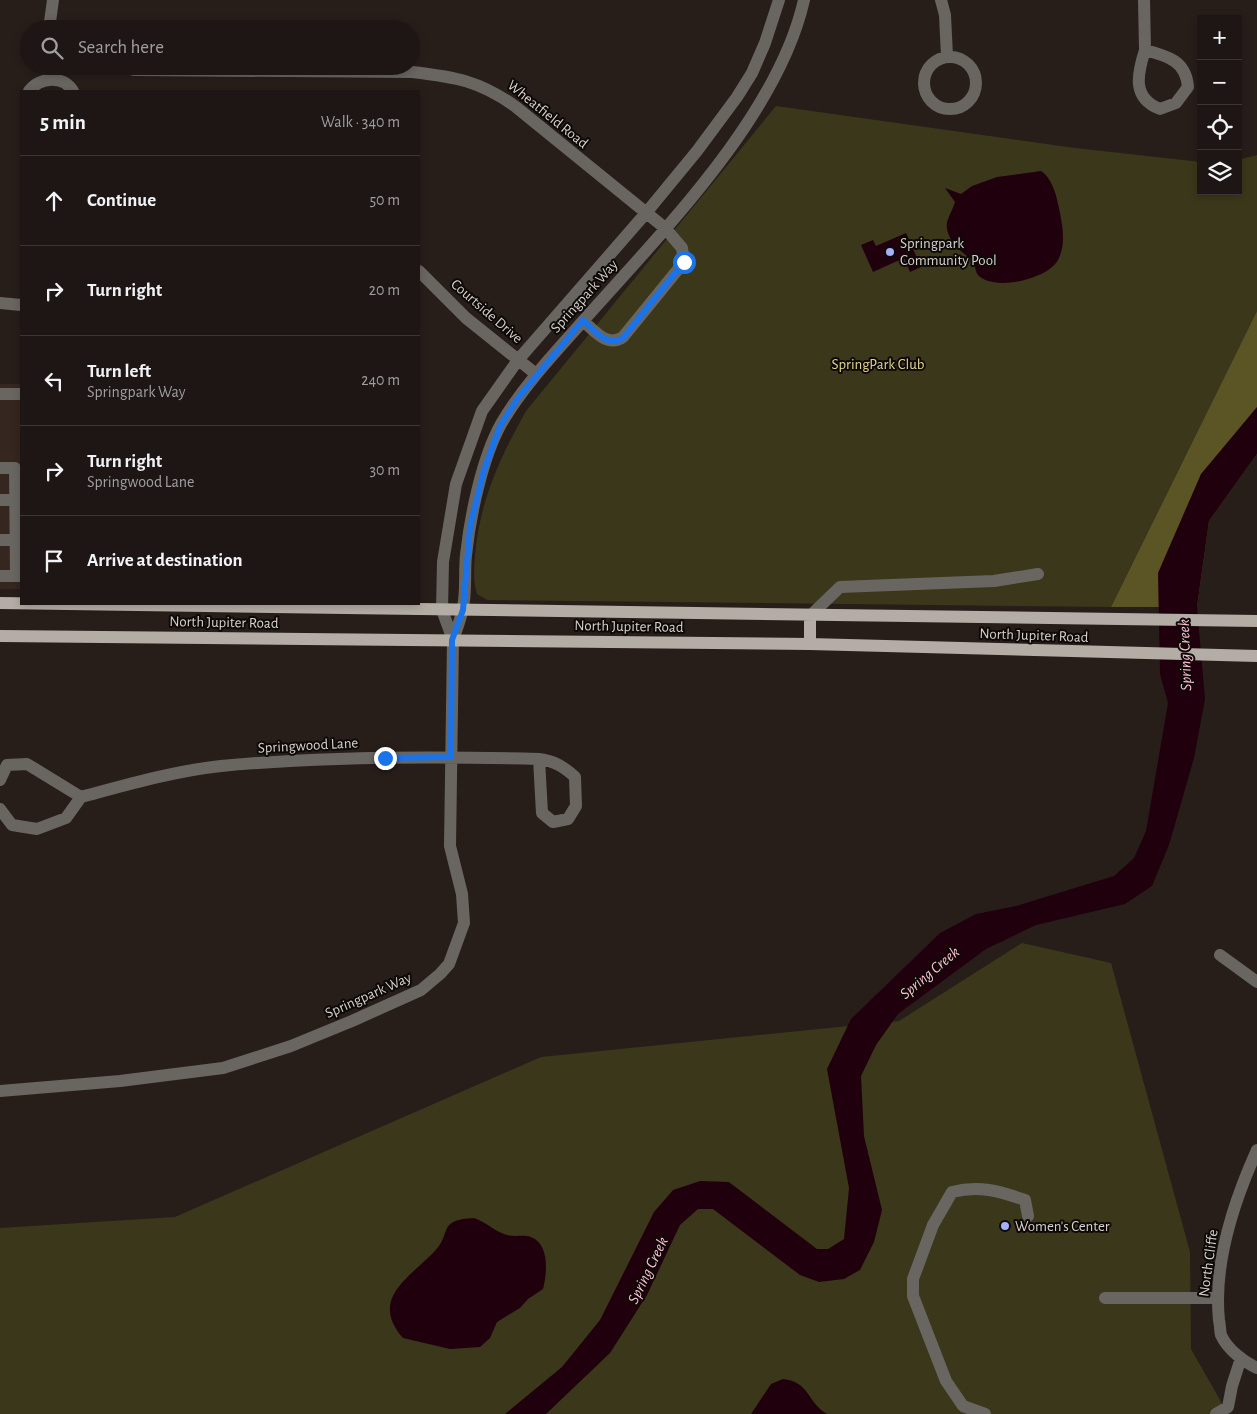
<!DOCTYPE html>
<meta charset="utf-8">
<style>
:root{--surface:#1d1614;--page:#251f1d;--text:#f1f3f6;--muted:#a09fa0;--line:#3b3534}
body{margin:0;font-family:"Alegreya Sans",sans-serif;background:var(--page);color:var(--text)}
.controls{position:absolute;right:15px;top:15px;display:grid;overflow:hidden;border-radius:0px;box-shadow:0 2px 8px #0003}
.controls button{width:45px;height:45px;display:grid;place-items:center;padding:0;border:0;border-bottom:1px solid var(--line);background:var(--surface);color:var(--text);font:25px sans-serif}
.stop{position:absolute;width:15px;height:15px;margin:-11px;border:4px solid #1a73e8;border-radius:50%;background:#fff}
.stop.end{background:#1a73e8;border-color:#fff;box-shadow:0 1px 5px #0008}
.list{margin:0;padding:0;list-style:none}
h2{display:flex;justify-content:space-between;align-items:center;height:65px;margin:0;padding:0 20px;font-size:21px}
h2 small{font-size:16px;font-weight:400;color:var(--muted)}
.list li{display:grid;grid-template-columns:32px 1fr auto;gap:15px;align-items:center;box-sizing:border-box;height:90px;padding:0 20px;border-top:1px solid var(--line)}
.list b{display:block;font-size:19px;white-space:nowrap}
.list p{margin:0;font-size:16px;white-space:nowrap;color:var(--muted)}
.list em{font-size:16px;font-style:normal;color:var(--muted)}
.icon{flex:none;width:28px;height:28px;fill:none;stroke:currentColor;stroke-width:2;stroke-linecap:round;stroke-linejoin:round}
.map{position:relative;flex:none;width:1257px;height:1414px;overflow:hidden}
.search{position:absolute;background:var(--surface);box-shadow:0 2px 8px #0003;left:20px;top:20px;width:400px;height:55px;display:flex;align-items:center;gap:12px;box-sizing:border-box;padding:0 18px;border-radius:28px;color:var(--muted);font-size:19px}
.panel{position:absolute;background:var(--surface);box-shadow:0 2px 8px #0003;left:20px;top:90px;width:400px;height:515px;border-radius:0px}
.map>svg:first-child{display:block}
.built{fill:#35261f}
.green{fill:#3b371b}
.forest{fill:#5b5425}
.water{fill:#21000e}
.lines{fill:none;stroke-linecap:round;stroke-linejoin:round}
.minor{stroke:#696662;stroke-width:12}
.major{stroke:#b3ada5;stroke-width:12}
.route{stroke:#1a73e8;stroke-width:6}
.poi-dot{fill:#a6b1fc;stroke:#0d0907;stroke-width:2}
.labels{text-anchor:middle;stroke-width:4;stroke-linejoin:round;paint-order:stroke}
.street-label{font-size:15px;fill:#d7d0cd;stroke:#0d0907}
.poi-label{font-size:15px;fill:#d7d0cd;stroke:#0d0907;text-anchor:start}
.park-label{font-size:15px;fill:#e1d68a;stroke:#0d0907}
.water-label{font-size:16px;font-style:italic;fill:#fdbed4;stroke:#0d0907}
</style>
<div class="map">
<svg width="1257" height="1414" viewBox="0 0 1257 1414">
<rect width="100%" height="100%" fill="#271e1a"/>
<path class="built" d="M0 384H21V589H0Z"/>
<path class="green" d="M776 106 1075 148 1201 162V191H1238V160L1257 155V311L1111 607 487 600 477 594C473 581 474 570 475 556 479 503 500 457 526 411Z
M1022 943 1111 963 1190 1252 1191 1349 1228 1414H0V1228L175 1217 541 1057 899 1021Z"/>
<path class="forest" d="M1257 311V454L1209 521 1197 607H1111Z"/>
<path class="water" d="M1041 171C1051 177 1056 193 1058 204 1062 222 1067 243 1058 260 1048 279 994 292 978 275 975 271 975 265 974 260 961 254 944 237 947 222 949 215 953 209 955 202L945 188 961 194 972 186 997 177Z
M906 233 921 267 910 272 904 258 873 272 861 245 873 240 876 246Z
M1257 407V454L1209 521 1197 607 1205 699 1194 758 1169 845 1152 886 1125 904 1036 925 986 949 898 1014 876 1045 861 1076 864 1136 882 1210 874 1242 860 1270 844 1279 819 1282 800 1275 713 1209H698L680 1225 647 1295 610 1353 546 1414H505L562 1367 600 1320 654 1212 673 1190 700 1181 729 1182 817 1249H828L844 1239 849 1188 827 1069 851 1019 940 933 976 914 1016 906 1114 876 1134 858 1146 831 1168 703 1160 674 1158 573 1201 474Z
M474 1218C486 1222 493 1230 504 1234 513 1238 523 1234 531 1237 550 1244 547 1274 543 1289L528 1299 520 1308 497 1322 490 1338 480 1347 450 1349 403 1338C369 1299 409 1278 434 1252 453 1233 436 1220 474 1218Z
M783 1379C810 1382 806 1401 827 1414H751L771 1384Z"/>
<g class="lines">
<path class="minor" d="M941 0 945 15 947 56
M1144 0 1145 50
M49 29 53 0
M1145 50C1168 56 1186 61 1188 87L1176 103 1160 109C1132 98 1137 75 1145 50Z
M924 83a26 26 0 1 1 52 0a26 26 0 1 1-52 0Z
M120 66 134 70 412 72C456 77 480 81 516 107L665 228 682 248 684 262 623 337C607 348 595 331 583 321
M29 91C40 77 63 75 73 91
M419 271 466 318 536 374
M0 303 21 305
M0 394H21
M0 468H15L16 576
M0 500H16
M0 540H16
M0 576H21
M810 616 840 587 994 581 1038 574
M453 640C456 631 460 621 462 612 467 594 464 573 466 555 470 517 482 458 501 424 523 386 554 354 583 321 661 233 778 116 804 0
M539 759C555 761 564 767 575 777L576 806 568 819 553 822 542 813Z
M0 780 7 765 27 764 81 797
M0 809 12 825 37 829 66 818 81 797C126 785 174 771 221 766 327 756 434 756 539 759
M1220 955 1257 982
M0 1091 120 1081 223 1068 291 1046 352 1021 421 990 440 974 449 964 464 923 462 894 450 846 453 640 442 610 443 562 456 484 482 411 518 360 646 213 697 151 737 97 752 73 765 43 779 0
M1257 1150C1234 1201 1213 1263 1219 1320 1220 1324 1220 1331 1221 1335 1227 1349 1244 1362 1257 1368
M1105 1298H1218
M985 1414 963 1406 946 1381 913 1296V1279L933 1225 952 1192C979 1185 999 1191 1025 1200L1028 1216
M1216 1414 1228 1407 1232 1386 1241 1358"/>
<path class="major" d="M0 603 1257 621
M0 636 810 644 1257 656
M810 644V616"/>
</g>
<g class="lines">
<path class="route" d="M385 758 451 757 452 640 463 610 470 527 484 470 500 426 518 398 583 320C595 331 607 348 623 338L684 262"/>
</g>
<g class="poi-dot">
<circle cx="890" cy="252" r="5"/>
<circle cx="1005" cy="1226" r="5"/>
</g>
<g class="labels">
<g class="street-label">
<text transform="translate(548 114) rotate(39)" y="5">Wheatfield Road</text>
<text transform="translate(584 296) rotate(-48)" y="5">Springpark Way</text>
<text transform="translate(487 311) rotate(41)" y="5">Courtside Drive</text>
<text transform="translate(224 622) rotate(1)" y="5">North Jupiter Road</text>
<text transform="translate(629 626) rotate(1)" y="5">North Jupiter Road</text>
<text transform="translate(1034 635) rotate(2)" y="5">North Jupiter Road</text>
<text transform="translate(308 745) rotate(-3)" y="5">Springwood Lane</text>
<text transform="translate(368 995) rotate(-24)" y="5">Springpark Way</text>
<text transform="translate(1208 1263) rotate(-82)" y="5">North Cliffe</text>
</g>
<g class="poi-label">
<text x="900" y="248">Springpark<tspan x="900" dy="17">Community Pool</tspan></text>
<text x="1015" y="1231">Women's Center</text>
</g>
<g class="park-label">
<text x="878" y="369">SpringPark Club</text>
</g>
<g class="water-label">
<text transform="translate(1184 655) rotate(-92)" y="6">Spring Creek</text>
<text transform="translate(929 972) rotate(-40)" y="6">Spring Creek</text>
<text transform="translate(647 1270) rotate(-64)" y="6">Spring Creek</text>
</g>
</g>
</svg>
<div class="controls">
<button>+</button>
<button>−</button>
<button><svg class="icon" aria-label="locate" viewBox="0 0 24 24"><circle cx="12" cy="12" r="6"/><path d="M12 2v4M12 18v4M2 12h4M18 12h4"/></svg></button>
<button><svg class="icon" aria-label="layers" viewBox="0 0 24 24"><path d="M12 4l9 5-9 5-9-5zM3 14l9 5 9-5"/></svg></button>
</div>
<div class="stop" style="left:684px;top:262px"></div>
<div class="stop end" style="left:385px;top:758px"></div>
<div class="search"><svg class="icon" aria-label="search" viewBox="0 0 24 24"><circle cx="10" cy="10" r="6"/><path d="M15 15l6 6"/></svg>Search here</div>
<section class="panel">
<h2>5 min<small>Walk · 340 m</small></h2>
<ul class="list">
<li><svg class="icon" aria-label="ahead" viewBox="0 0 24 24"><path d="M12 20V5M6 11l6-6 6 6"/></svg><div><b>Continue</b></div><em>50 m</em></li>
<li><svg class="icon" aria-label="right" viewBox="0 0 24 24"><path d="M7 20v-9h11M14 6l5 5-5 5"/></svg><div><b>Turn right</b></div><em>20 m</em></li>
<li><svg class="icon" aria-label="left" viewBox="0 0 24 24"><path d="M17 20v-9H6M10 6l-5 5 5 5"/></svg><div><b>Turn left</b><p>Springpark Way</p></div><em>240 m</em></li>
<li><svg class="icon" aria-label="right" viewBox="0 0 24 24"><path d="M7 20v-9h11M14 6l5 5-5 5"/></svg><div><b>Turn right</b><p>Springwood Lane</p></div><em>30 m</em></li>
<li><svg class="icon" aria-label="arrive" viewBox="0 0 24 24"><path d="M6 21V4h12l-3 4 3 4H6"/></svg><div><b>Arrive at destination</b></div></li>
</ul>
</section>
</div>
